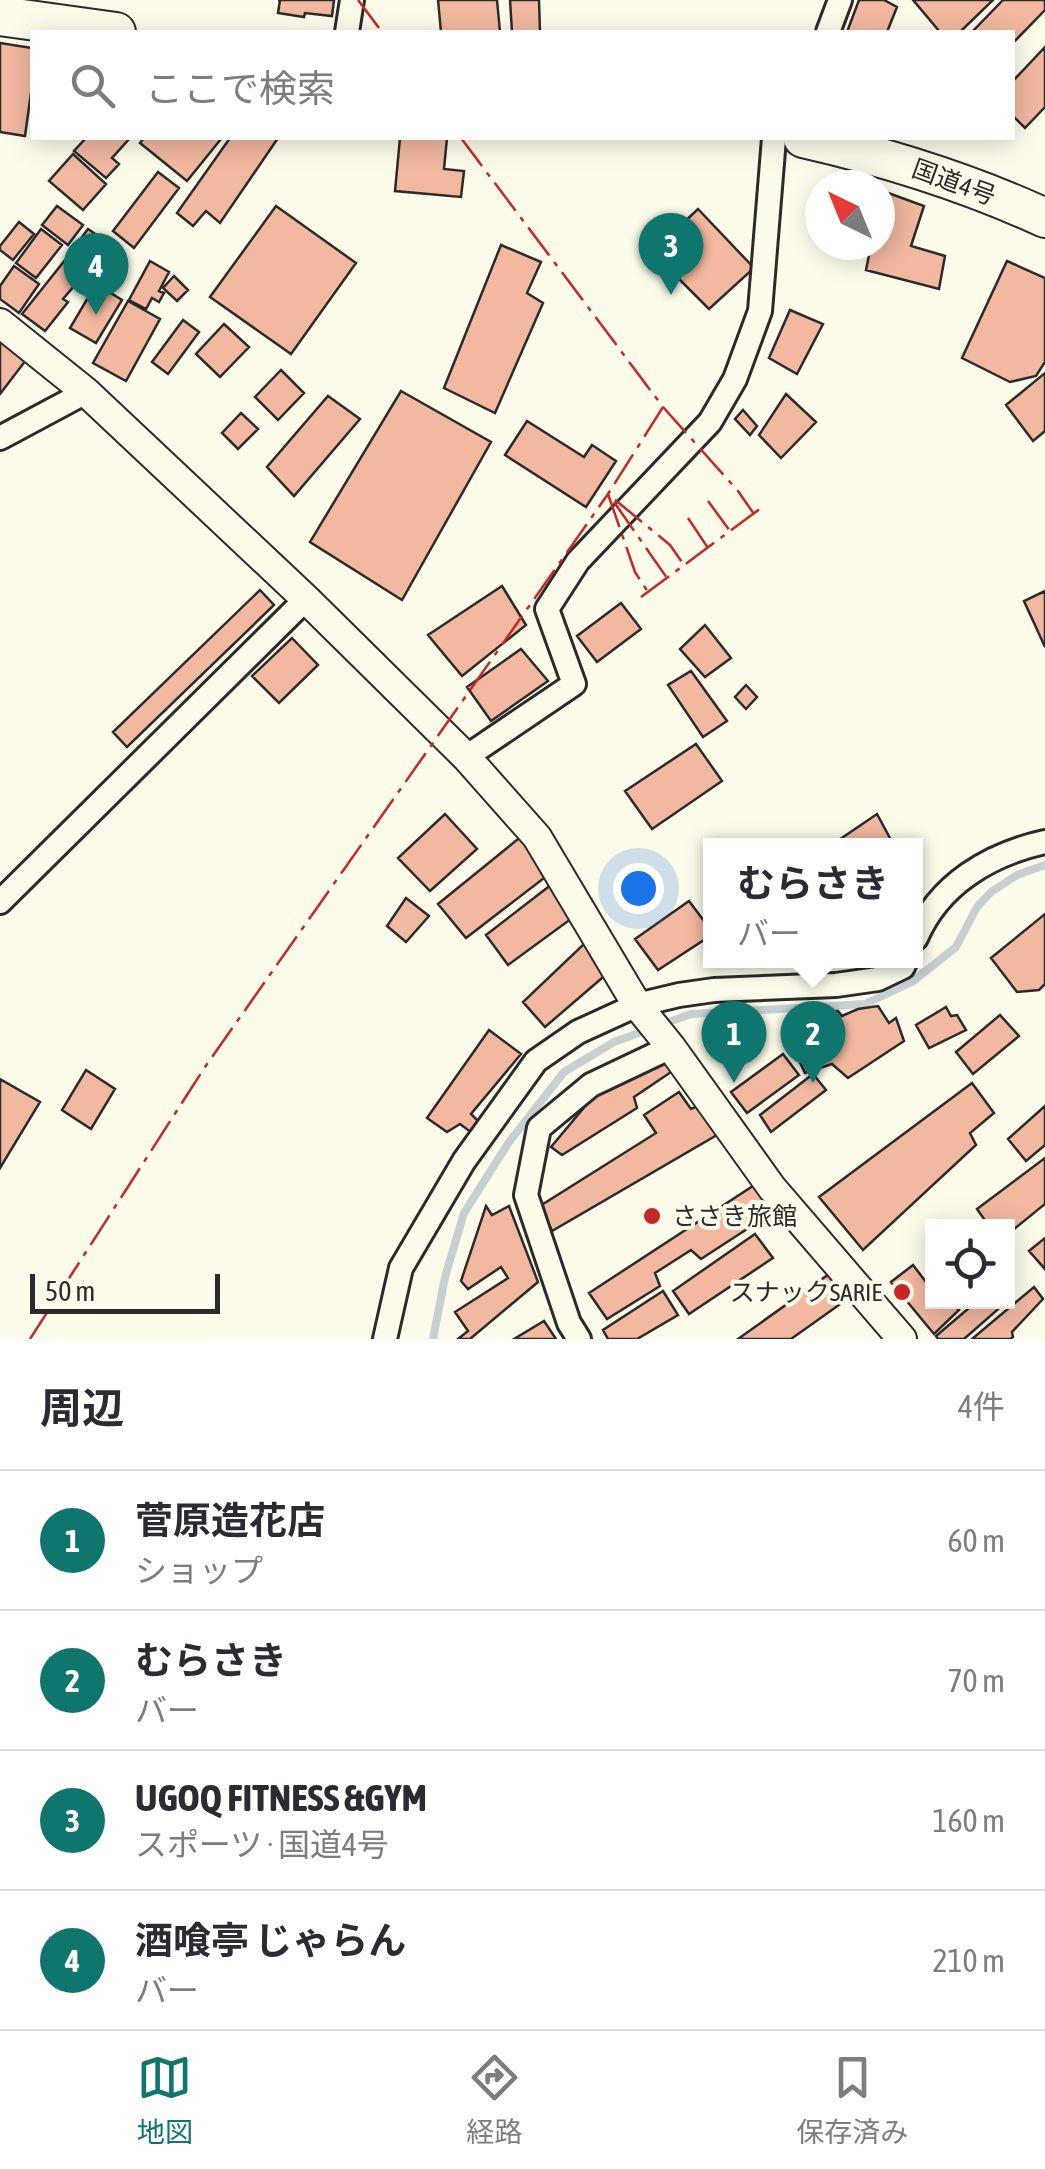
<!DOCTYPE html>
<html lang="ja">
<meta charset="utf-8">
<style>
:root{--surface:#fff;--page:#f2f2f3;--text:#2b2b33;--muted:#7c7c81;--line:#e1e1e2;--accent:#0f766e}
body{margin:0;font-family:"Asap Condensed","Noto Sans JP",sans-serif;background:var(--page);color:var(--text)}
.controls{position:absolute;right:30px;bottom:30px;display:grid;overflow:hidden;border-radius:0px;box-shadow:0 5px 25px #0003}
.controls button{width:90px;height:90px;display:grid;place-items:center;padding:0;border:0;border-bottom:2px solid var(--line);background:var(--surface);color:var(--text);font:50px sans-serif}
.compass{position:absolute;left:805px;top:170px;width:90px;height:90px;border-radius:50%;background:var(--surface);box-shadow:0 5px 25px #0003;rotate:317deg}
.scale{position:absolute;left:30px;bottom:25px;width:190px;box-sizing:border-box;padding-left:10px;border:5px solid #2b2b2b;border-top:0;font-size:28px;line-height:35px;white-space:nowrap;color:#2b2b2b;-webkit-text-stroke:8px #fdfbea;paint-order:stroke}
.you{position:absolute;left:638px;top:888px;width:35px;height:35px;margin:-25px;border:8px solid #fff;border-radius:50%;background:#1a73e8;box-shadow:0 0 0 15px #1a73e833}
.badge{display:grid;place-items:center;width:65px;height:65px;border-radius:50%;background:var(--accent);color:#fff;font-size:32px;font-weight:700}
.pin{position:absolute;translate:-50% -82px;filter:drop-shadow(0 2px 5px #0008)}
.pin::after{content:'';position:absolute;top:52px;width:35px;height:30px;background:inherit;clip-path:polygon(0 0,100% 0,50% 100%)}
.popup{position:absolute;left:703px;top:838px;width:220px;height:130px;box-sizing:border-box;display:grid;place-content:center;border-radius:0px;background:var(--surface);filter:drop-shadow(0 2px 8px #0005);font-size:32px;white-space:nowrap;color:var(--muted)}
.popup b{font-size:38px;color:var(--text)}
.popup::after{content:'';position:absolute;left:50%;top:100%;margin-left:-20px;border:20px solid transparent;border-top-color:var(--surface)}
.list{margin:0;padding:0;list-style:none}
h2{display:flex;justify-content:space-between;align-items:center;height:130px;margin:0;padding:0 40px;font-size:42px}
h2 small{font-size:32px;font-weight:400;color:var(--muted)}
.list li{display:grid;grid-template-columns:65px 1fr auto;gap:30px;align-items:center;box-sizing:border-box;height:140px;padding:0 40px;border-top:2px solid var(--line)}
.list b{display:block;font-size:38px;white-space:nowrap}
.list p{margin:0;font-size:32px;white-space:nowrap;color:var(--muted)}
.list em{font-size:32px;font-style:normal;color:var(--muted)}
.icon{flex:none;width:55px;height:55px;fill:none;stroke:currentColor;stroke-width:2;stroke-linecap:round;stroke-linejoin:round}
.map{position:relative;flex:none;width:1045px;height:1339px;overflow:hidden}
.search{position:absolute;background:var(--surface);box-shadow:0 5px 25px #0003;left:30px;right:30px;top:30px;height:110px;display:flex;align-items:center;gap:25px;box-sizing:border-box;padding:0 35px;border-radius:0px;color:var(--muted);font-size:38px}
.sheet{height:690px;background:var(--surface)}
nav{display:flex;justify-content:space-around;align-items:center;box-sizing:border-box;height:140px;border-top:2px solid var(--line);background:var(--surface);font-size:28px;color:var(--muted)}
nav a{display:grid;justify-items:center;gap:5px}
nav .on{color:var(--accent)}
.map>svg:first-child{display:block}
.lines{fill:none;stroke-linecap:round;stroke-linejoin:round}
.stream{stroke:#c7d0d0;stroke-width:8}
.building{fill:#f2b8a0;stroke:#2b2b2b;stroke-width:2.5}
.minor-casing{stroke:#2b2b2b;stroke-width:28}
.tertiary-casing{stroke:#2b2b2b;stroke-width:32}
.trunk-casing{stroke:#2b2b2b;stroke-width:42}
.minor{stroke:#fdfbea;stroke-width:22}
.tertiary{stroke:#fdfbea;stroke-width:28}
.trunk{stroke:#fdfbea;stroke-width:38}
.power{stroke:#c62828;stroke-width:2.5;stroke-dasharray:35 8 5 8;stroke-linecap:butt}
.poi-dot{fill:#c62828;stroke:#fdfbea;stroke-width:4}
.labels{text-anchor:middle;stroke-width:8;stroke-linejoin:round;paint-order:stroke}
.street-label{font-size:25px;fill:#2b2b2b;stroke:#fdfbea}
.poi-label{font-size:25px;fill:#2b2b2b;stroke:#fdfbea;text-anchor:start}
</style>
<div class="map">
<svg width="1045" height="1339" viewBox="0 0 1045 1339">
<rect width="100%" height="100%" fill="#fdfbea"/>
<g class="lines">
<path class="stream" d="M433 1339 445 1277 464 1213 509 1142 564 1072 614 1042 691 1014 865 1004 912 982 956 947 977 907 991 892 1017 875 1045 865"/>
</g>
<path class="building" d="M278 0H334L332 16 305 13 304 17 278 13 280 0Z
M438 0H497L500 32H441Z
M510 0H539L540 32H512Z
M859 0H884L897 7 887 32H847Z
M913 0H993L960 32H940Z
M1003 0H1045V10L1012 44V32H972Z
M0 43 32 48V86L25 136 0 132Z
M1045 47V107L1025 128 1012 115V82Z
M86 138H130L112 158 119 164 106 178 74 151Z
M144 138H219L221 139 187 181 140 143Z
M230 138H278L220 223 206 211 193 226 177 213Z
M400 138H447L444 169 464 171 461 197 395 191Z
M73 154 106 184 83 210 49 181Z
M158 172 179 188 134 248 113 231Z
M880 190 924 206 911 246 945 256 939 289 866 270 871 245H880Z
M57 206 83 225 68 245 42 225Z
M276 206 356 263 291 354 210 297Z
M698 209 754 268 709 309 652 252Z
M19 222 34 234 13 260 0 250V246Z
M41 229 62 245 36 278 16 263Z
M88 229 110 244 92 269 70 253Z
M501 245 541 262 527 293 543 303 495 413 444 388Z
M69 255 84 266 71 282 75 285 63 299 68 302 45 331 22 314Z
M150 261 169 272 159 291 164 293 159 302 152 298 146 309 129 300Z
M1007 261 1045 278V362L1036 376 1010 382 962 358Z
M14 266 39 284 19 313 0 299V286Z
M174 276 188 290 177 301 163 288Z
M96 284 122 300 96 343 70 328Z
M128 301 160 319 126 381 93 363Z
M790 310 823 324 797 374 769 358Z
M183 320 199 332 168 374 152 362Z
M224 324 249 347 220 377 196 354Z
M0 341 26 360 0 394Z
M281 370 304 393 278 420 255 397Z
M1045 373V431L1033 441 1006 405Z
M401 391 491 442 402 600 310 542Z
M786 394 816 422 781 458 759 435Z
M328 396 360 419 294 496 267 467Z
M743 410 757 426 750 435 735 419Z
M241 413 258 429 238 449 222 433Z
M527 421 584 457 592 445 616 461 586 507 505 455Z
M502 586 526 625 462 676 428 635Z
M260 590 274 605 127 747 113 732Z
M1045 591V647L1024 601Z
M621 603 641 629 597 662 577 636Z
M705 625 731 658 705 677 680 649Z
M292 638 318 665 279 703 252 676Z
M521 649 548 681 491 721 467 687Z
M691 671 727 721 703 737 668 685Z
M746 685 757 697 746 709 735 697Z
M696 744 722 781 652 829 625 791Z
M445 814 477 849 430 891 398 858Z
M877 814 891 840 887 846H830Z
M523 835 548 875 466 938 438 904Z
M556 881 575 916 508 965 486 935Z
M406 898 429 916 406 942 387 926Z
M689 901 710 929V936L658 970 635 939Z
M1045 914V984L1039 990 1017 992 991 958Z
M586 942 609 972 545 1027 523 1002Z
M878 1006 889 1023 896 1018 904 1041 848 1078 832 1064 805 1073 785 1031 800 1012 838 1011 842 1016 858 1009Z
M946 1007 951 1016 957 1015 966 1030 929 1048 916 1025Z
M1000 1015 1019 1036 973 1074 956 1052Z
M489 1030 521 1054 471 1114 479 1122 472 1133 460 1124 447 1132 427 1118Z
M783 1054 799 1075 747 1113 731 1092Z
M657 1058 674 1070 634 1097 637 1108 562 1155 551 1147 592 1098Z
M86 1070 115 1089 91 1129 62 1110Z
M813 1074 826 1090 771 1132 760 1115Z
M0 1079 40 1102 0 1168Z
M972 1083 994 1113 970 1133 976 1145 863 1250 819 1197Z
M679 1092 691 1109 704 1103 722 1132 552 1231 540 1206 656 1133 644 1115Z
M1045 1106V1145L1026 1161 1008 1139Z
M1045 1158V1204L1008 1234V1226H989L977 1209Z
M759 1182 778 1209 701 1259 691 1250 655 1273 660 1286 607 1319 589 1293Z
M486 1206 492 1215 509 1206 538 1282 470 1339H458L468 1331 455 1312 508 1278 501 1267 468 1289 461 1281Z
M755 1234 773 1258 689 1314 673 1291Z
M1045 1238V1269L1029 1251Z
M913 1265 926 1282 930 1279 932 1281V1302H951L959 1310 934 1334 891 1282Z
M829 1274 846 1300 791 1339H738Z
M1034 1287 1043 1299 1012 1332 1013 1337 1010 1339H972Z
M663 1291 678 1315 637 1339H608L603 1330Z
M976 1302H1001L1004 1304 964 1339H938L936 1336Z
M544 1321 556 1339H514Z"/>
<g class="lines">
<g class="minor-casing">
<path id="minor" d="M347 32 352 0
M828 32 840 0
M0 438 86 392
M466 757 574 684 547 609 578 561 710 422 735 379 760 311 774 138
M0 902 306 599
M916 938C939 884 990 854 1045 842
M385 1339 401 1268 464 1161 536 1061 578 1032 637 1005 679 995 714 990 836 985 878 979 903 967 906 960
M579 1339 569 1323 526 1195 539 1128 591 1085 671 1047"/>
</g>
<g class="tertiary-casing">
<path id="tertiary" d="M0 323 86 392 306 599 466 757 537 837 637 1005 671 1047 772 1188 902 1339"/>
</g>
<g class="trunk-casing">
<path id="trunk" d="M0 16 116 32
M803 138C886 157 967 182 1045 218"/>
</g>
<use href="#minor" class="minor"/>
<use href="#tertiary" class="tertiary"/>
<use href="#trunk" class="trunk"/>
<path class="power" d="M358 0 382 32
M461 138 663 407 738 491 754 514
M663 407 608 494 670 545 684 565
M608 494 635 572 648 592
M708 501 730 531
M614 502 667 578
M688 518 708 548
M641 597 765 505
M30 1339 205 1067 608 494"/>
</g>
<g class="poi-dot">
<circle cx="652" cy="1216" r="10"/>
<circle cx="902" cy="1292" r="10"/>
</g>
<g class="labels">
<g class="street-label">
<text transform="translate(954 182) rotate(20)" y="9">国道4号</text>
</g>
<g class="poi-label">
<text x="672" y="1225">ささき旅館</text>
<text x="882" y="1301" text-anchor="end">スナックSARIE</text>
</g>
</g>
</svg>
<div class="controls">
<button><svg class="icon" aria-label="locate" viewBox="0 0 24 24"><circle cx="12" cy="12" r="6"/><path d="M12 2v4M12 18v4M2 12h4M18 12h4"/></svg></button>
</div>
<svg class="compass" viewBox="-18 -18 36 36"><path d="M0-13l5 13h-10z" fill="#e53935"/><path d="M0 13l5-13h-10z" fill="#7c7c81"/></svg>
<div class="scale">50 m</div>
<div class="you"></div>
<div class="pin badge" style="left:734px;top:1083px">1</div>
<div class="pin badge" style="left:813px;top:1083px">2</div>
<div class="popup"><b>むらさき</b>バー</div>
<div class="pin badge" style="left:671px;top:295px">3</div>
<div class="pin badge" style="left:96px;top:315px">4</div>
<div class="search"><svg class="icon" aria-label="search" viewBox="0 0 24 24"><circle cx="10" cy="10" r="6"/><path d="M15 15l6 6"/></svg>ここで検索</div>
</div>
<section class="sheet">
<h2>周辺<small>4件</small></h2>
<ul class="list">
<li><span class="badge">1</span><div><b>菅原造花店</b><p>ショップ</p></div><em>60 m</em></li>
<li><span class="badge">2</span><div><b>むらさき</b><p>バー</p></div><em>70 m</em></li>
<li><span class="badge">3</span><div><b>UGOQ FITNESS &amp;GYM</b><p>スポーツ · 国道4号</p></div><em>160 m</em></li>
<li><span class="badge">4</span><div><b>酒喰亭 じゃらん</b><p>バー</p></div><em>210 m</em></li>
</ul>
</section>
<nav>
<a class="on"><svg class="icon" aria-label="map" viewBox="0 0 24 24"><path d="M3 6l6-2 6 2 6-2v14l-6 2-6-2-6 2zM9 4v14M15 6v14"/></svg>地図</a>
<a><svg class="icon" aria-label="directions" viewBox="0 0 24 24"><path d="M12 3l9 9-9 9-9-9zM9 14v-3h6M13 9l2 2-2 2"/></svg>経路</a>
<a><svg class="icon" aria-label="saved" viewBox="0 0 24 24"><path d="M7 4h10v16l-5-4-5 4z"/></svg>保存済み</a>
</nav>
